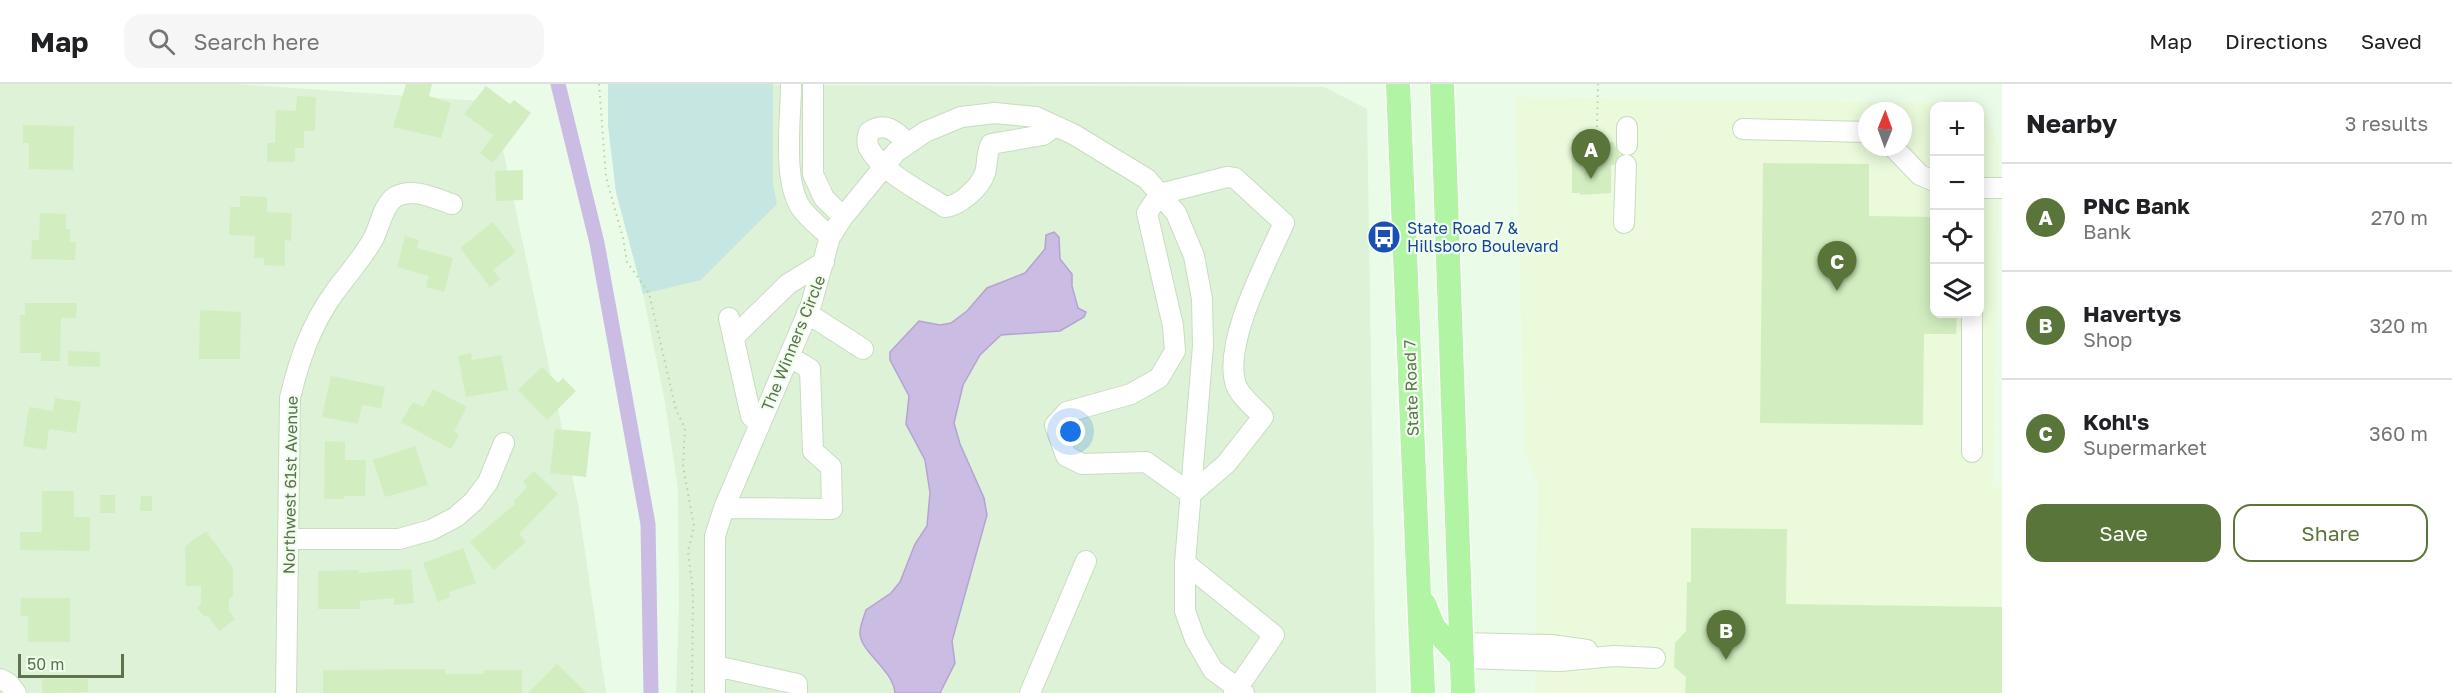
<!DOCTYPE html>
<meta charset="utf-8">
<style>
:root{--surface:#fff;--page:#f6f6f6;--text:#202124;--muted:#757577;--line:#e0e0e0;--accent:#5a753a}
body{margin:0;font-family:"Golos Text",sans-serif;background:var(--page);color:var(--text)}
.controls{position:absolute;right:18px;top:18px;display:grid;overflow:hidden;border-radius:12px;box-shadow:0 3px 15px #0003}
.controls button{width:54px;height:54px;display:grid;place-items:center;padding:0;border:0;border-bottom:2px solid var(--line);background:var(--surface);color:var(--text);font:30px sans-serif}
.compass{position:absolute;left:1858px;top:18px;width:54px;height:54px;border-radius:50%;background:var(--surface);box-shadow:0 3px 15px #0003;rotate:1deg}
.scale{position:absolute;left:18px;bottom:15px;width:106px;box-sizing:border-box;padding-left:6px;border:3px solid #5d724d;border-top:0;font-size:16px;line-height:21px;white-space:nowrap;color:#5d724d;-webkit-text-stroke:4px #f0feed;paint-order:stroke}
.you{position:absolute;left:1071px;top:348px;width:21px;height:21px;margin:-15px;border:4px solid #fff;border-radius:50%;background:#1a73e8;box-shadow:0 0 0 9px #1a73e833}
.badge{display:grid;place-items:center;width:39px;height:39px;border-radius:50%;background:var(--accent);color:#fff;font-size:20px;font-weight:700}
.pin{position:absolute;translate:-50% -50px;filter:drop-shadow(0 2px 3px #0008)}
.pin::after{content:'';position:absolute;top:32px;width:21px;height:18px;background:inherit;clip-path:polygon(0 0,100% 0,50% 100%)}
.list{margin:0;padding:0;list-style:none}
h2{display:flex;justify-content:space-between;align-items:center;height:78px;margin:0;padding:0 24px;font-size:26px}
h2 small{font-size:20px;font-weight:400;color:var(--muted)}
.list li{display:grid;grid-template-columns:39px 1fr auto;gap:18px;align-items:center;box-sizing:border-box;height:108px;padding:0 24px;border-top:2px solid var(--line)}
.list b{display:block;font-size:22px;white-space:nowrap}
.list p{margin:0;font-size:20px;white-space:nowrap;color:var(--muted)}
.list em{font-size:20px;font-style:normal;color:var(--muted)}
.actions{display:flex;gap:12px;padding:18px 24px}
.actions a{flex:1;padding:14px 0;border:2px solid var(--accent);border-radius:18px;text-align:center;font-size:21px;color:var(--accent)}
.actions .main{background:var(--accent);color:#fff}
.icon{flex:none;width:33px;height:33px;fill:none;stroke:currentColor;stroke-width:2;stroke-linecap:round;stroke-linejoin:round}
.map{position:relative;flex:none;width:2002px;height:609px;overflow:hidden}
header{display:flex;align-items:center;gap:36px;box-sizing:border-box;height:84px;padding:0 30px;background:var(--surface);border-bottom:2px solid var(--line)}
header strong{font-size:28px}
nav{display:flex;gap:33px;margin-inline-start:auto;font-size:21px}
.search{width:420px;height:54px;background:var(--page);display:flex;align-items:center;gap:15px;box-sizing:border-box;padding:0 21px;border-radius:18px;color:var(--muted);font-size:22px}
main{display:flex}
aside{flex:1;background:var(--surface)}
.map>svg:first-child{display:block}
.residential{fill:#ddf2d6}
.commercial{fill:#eafadb;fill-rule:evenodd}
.green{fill:#c6e7e1}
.water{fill:#cabce3;stroke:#b5a3d4;stroke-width:1.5}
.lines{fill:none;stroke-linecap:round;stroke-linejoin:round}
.canal{stroke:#cabce3;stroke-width:15}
.building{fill:#d2eec0}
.minor-casing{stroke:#c9dcc0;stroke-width:22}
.major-casing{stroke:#fff;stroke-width:27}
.path{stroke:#b6d3a3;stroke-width:2;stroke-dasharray:1.5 4.5;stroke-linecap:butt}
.minor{stroke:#fff;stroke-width:20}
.major{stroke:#b1f4a4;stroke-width:24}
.labels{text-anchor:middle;stroke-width:4.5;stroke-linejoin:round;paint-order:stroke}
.transit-label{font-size:16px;fill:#164399;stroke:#f0feed;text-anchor:start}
.street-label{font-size:16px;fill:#5d724d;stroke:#f0feed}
</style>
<header>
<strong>Map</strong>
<div class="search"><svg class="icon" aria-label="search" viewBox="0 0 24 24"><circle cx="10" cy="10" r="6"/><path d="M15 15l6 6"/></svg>Search here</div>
<nav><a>Map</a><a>Directions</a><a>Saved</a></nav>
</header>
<main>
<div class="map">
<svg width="2002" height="609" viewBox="0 0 2002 609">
<rect width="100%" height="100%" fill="#eafbe7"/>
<path class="residential" d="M0 0H237L493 18 578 420 606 609H0Z
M608 0 1324 3 1367 25 1376 609H676L679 523 678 406 665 318 643 210 616 108 608 41Z"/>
<path class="commercial" d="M1515 13 1983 20 1999 64 1993 403H2002V609H1535L1538 399 1525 370ZM1934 22H1980V230H1934ZM1867 27H1903V63H1867Z"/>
<path class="green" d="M608 0H773V101L777 120 701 196 643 210 616 108 608 41Z"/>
<path class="water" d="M1054 148 1059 153 1060 175 1072 190V202L1078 224 1086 228 1084 233 1060 247 1001 251 980 271 963 301 954 339 960 360 984 414 987 431 952 557 955 579 940 609H895C893 585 860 568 860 549 860 541 864 533 866 526L891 509 900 498 915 460 927 442 930 409 925 376 906 340 909 312 890 276V268L919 237 940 241 951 239 967 227 987 204 1025 189 1045 165 1046 151Z"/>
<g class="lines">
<path class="canal" d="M558 0 597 159 648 440 651 609"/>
</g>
<path class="building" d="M406 0H432L429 12 451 19 441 54 393 43Z
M486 2 510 20 514 16 531 29 493 79 480 69 493 51 464 30Z
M297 12 316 13 315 47H304V64H295V78H267V59H275L276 26 296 27Z
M23 41 74 42 73 86 29 85V59H23Z
M1572 55H1596V58H1613L1620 71 1614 81H1611V109L1580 111V109H1572Z
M1763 79 1869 80V132L1935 133V230H1957L1956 250H1924L1923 341 1760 339Z
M523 86V116L496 117 495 87Z
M240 112 267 113V128L292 129 291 157 285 156V182L264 181V174H254L255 152 229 151 230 123H240Z
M40 129 66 130V145H70V158H76L75 176 31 175 32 156H39Z
M493 138 516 168 493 186 500 195 490 203 460 164Z
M405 152 419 156 417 164 453 174 444 208 426 203 429 192 397 183Z
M25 219H77L76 234H61L60 277H41V269H20V231H25Z
M200 226 241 228 240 275H199Z
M68 267 100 268V283L68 282Z
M471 269 472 276 501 271 508 306 466 313 458 272Z
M542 283 558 299 563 294 576 307 547 336 518 306Z
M331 292 385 303 381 324 362 321 358 340 322 333Z
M433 305 467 323 454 348 459 351 451 365 401 338 413 318 423 323Z
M55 314 81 318 76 349 49 345 46 366 23 362 29 323 53 327Z
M555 345 591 348 586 393 550 389Z
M325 357 345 358V376H366L365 412H344V415H324Z
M415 362 428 401 385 413 373 376Z
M534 387 558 410 519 450 526 458 494 486 470 458 515 420 513 418 527 403 523 398Z
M42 407H74V433H90V467L20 466V448H42Z
M100 411H115V429H100Z
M141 412H152V427H140Z
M1691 444 1787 445 1786 520 2002 523V609H1685L1686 593 1674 583 1675 559 1686 547 1687 498H1691Z
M206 447 233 484V512L229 515V527L235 535 219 547 208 532H204L197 524 201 520V502H186L185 462Z
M463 464 476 499 449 508 450 513 438 518 423 479Z
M411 485 414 519 394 521V514L360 517V525H318V487L359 486V489Z
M21 514H70V558H28V532H20Z
M557 580 587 609H528Z
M445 585V590H484V586H522V609H323V586Z
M42 595H88V608L42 609Z"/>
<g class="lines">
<g class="minor-casing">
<path id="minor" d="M791 0C791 34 782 95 801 124 808 134 821 144 830 153
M813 0V90L824 114 843 133
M1743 45 1867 48
M907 59C896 47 885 37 869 48 867 54 866 60 870 66 884 89 922 108 945 123 959 122 980 104 985 89 988 79 986 70 991 60L1043 51 1055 42
M1627 61V43
M1893 63 1920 91 1934 97
M1227 93 1235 94 1284 139C1267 177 1222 260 1236 301 1240 312 1255 324 1263 333L1226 380 1191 410 1146 378 1082 380 1066 372 1055 341 1067 328 1131 310 1159 294 1175 267 1173 242 1147 129 1160 110Z
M1980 104H2002
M1624 139 1626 81
M807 229 863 265
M729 234 751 332 760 341
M733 254 788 200 824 178
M1972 368V230
M724 424 832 425 831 383 813 367 810 285 789 272
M288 455H399L431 446 456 433 474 417 488 398 504 359
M1185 479 1274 551 1234 609
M1462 559 1551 561 1587 566
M1462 574 1560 577 1614 572 1655 574
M716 582 797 600V609
M0 595 8 599 16 609
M286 609 290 314C299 276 311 241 334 209 347 191 361 176 372 157 380 144 382 122 395 113 413 103 434 114 452 120
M715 609V452L724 424 811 221 830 153 843 133 896 68 925 48 961 33 995 29 1036 33 1073 50 1147 95 1176 129 1194 172 1202 215 1203 262 1185 479V527L1195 555 1213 586 1244 609
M1030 609 1086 477"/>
</g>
<g class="major-casing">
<path id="major" d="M1398 0 1423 609
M1442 0 1463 609
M1424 520 1434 544 1462 574"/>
</g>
<path class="path" d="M599 0 606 93 623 154 627 178 649 209 676 326 685 344 683 382 694 442 688 467 693 508 692 609
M1597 43 1598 0"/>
<use href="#minor" class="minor"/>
<use href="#major" class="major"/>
</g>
<defs>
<g id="bus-disc" transform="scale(1.725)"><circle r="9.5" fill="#1a4fb4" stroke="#f0feed"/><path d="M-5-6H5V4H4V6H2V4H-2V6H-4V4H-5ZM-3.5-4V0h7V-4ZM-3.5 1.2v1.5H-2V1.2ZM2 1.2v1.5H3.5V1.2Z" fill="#fff"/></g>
</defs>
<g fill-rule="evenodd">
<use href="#bus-disc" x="1384" y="153"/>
</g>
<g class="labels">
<g class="transit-label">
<text x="1407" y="150">State Road 7 &amp;<tspan x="1407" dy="18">Hillsboro Boulevard</tspan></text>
</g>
<g class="street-label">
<text transform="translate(793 259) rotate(-68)" y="6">The Winners Circle</text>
<text transform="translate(1411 304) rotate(-92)" y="6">State Road 7</text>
<text transform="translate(290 401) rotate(-89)" y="6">Northwest 61st Avenue</text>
</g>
</g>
</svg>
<div class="controls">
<button>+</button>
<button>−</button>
<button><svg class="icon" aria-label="locate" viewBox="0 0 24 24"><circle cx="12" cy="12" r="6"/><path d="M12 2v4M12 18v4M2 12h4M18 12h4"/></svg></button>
<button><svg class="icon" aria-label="layers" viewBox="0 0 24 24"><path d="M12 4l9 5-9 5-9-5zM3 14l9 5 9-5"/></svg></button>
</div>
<svg class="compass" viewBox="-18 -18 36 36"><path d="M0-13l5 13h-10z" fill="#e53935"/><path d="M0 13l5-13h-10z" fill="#757577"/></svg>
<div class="scale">50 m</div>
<div class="you"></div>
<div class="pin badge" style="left:1591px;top:95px">A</div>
<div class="pin badge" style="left:1726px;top:576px">B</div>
<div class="pin badge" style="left:1837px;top:207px">C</div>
</div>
<aside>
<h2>Nearby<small>3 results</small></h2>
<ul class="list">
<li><span class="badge">A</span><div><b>PNC Bank</b><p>Bank</p></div><em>270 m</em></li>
<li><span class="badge">B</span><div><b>Havertys</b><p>Shop</p></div><em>320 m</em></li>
<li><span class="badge">C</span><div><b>Kohl's</b><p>Supermarket</p></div><em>360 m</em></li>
</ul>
<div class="actions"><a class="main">Save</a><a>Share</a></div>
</aside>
</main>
